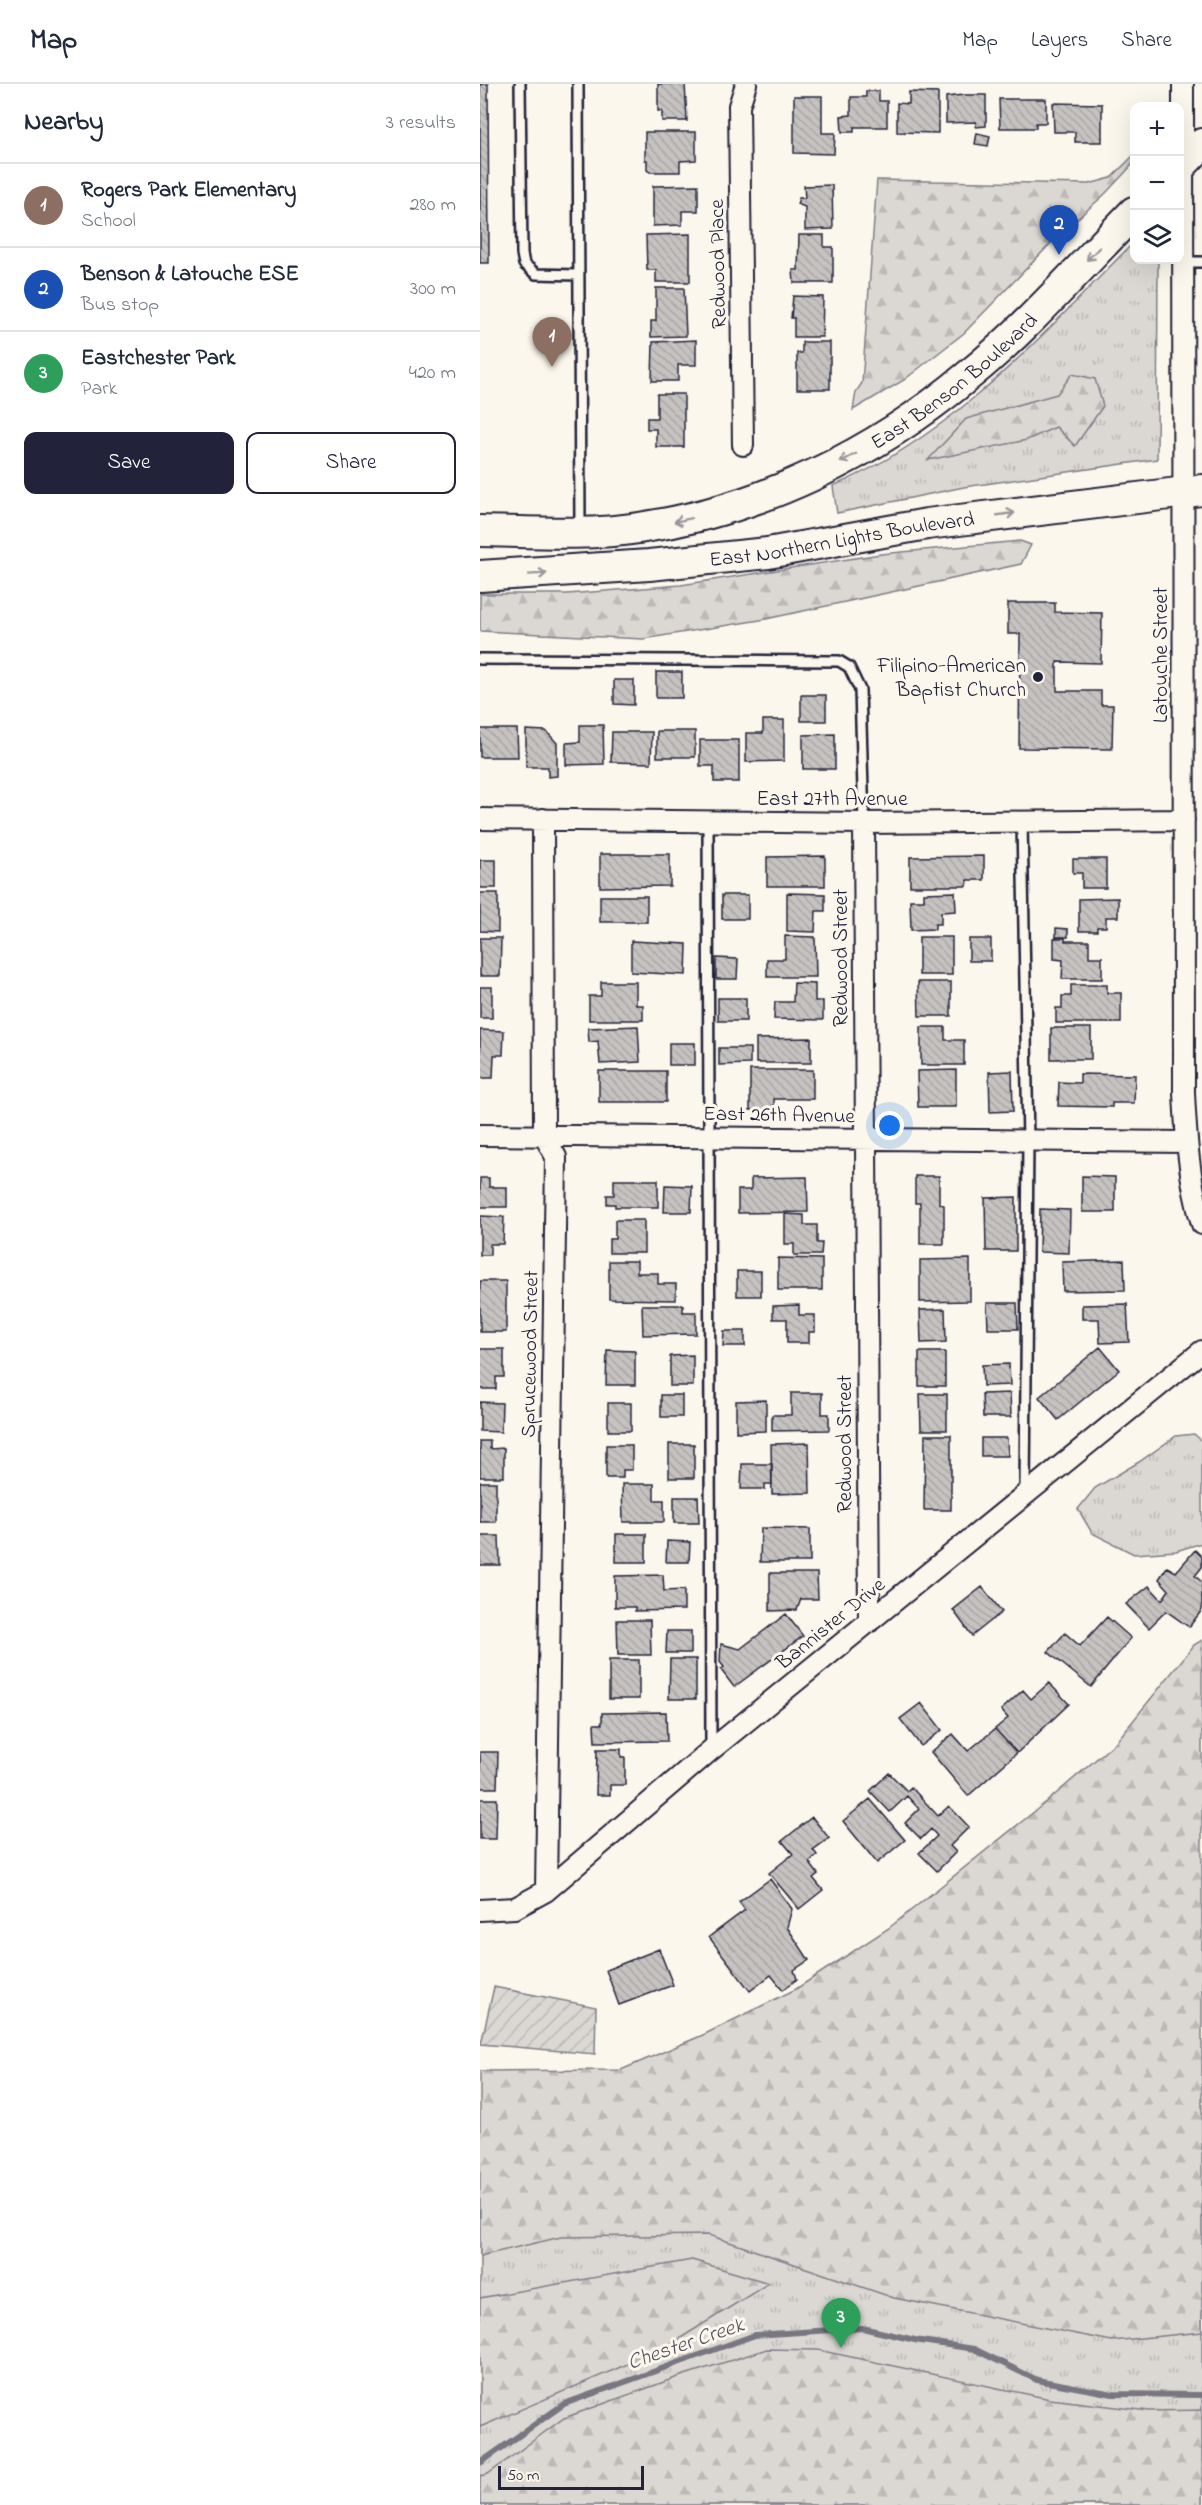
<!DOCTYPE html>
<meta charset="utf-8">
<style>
:root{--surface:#fff;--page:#f2f2f3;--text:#1f2937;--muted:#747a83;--line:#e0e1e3;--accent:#22223b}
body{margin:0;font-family:"Indie Flower",sans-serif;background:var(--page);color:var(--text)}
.controls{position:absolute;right:18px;top:18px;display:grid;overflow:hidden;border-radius:12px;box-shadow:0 6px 24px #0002}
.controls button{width:54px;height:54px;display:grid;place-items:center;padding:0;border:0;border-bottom:2px solid var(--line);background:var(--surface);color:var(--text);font:30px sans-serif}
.scale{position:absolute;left:18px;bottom:15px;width:146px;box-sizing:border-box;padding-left:6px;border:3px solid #22223b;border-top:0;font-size:16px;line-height:21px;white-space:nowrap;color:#22223b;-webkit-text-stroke:4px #fbf7ec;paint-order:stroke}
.you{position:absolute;left:410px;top:1042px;width:21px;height:21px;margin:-15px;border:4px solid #fff;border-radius:50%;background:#1a73e8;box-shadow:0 0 0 9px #1a73e833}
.badge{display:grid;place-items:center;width:39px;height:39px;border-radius:50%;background:var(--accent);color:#fff;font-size:20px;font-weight:700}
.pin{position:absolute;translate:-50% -50px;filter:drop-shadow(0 2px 3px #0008)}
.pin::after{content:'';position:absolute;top:32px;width:21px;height:18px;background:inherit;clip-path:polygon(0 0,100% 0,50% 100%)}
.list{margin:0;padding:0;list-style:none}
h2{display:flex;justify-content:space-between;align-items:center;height:78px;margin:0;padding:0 24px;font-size:26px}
h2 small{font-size:20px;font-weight:400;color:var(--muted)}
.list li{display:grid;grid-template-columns:39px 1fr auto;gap:18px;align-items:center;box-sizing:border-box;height:84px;padding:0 24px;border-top:2px solid var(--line)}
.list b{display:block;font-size:22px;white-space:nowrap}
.list p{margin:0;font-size:20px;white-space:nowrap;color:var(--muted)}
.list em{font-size:20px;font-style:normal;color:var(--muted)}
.actions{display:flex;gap:12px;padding:18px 24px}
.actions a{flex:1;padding:14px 0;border:2px solid var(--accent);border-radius:12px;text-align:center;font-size:21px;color:var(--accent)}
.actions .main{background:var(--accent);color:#fff}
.icon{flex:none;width:33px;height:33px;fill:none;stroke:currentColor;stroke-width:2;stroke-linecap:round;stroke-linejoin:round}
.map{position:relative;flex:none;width:722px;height:2421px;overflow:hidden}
header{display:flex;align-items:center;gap:36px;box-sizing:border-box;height:84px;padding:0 30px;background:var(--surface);border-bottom:2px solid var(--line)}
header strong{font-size:28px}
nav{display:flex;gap:33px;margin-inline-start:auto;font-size:21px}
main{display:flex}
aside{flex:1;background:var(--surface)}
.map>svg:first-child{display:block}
.grass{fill:url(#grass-tufts);stroke:#7e7d87;stroke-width:1.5}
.forest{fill:url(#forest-firs);stroke:#7e7d87;stroke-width:1.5}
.garden{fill:url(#garden-furrows);stroke:#7e7d87;stroke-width:1.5}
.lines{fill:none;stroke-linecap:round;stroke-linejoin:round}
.stream{stroke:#787681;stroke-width:6}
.building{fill:url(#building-back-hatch);stroke:#22223b;stroke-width:1.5}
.service-casing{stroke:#22223b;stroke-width:14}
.minor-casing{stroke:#22223b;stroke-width:24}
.primary-casing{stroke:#22223b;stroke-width:34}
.service{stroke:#fbf7ec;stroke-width:9}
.minor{stroke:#fbf7ec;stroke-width:20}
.primary{stroke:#fbf7ec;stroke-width:30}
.oneway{stroke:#99979c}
.poi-dot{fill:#22223b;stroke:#fbf7ec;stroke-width:2}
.labels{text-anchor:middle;stroke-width:6;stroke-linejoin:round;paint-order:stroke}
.street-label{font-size:21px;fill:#22223b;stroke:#fbf7ec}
.poi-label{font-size:21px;fill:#22223b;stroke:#fbf7ec;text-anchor:end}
.water-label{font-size:22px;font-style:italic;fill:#545364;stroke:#fbf7ec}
</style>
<header>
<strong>Map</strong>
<nav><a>Map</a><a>Layers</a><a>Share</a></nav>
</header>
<main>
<aside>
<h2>Nearby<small>3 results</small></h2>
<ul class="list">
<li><span class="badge" style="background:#8d6e63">1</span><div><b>Rogers Park Elementary</b><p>School</p></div><em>280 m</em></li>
<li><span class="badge" style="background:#1a4fb4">2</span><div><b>Benson &amp; Latouche ESE</b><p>Bus stop</p></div><em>300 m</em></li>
<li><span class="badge" style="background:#2e9e5b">3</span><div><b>Eastchester Park</b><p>Park</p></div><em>420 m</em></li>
</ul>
<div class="actions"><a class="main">Save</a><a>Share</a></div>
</aside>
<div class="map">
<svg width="722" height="2421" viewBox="0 0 722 2421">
<defs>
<pattern id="grass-tufts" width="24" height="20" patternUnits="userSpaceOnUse" patternTransform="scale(1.5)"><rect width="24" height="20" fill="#dbd8d3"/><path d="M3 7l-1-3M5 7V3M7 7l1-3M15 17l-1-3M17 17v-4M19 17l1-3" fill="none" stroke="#bcb9b6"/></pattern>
<pattern id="forest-firs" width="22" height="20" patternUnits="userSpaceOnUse" patternTransform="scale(1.5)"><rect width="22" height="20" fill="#dbd8d3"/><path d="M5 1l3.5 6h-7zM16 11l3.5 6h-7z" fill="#bcb9b6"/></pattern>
<pattern id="garden-furrows" width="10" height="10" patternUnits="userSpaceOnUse" patternTransform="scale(1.5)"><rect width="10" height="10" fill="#dbd8d3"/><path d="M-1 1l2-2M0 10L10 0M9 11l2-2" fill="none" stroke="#bcb9b6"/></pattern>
<pattern id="building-back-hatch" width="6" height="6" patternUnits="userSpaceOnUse" patternTransform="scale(1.5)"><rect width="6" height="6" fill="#c6c2c0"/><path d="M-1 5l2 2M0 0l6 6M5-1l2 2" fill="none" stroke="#aaa6a6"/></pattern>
</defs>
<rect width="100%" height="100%" fill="#fbf7ec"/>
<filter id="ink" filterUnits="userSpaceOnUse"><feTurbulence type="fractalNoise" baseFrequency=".0167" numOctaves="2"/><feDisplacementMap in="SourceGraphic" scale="12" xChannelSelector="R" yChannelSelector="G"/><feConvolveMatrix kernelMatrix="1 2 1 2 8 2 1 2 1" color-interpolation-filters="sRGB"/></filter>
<g filter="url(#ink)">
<path class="grass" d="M654 158V176H678L677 375 484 403 357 429 353 402C474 352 564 249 654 158Z
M714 1350 722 1357V1459L696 1467 654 1470 612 1449 598 1425 615 1404 659 1378 696 1352Z
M722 2101V2421H0V2108Z"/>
<path class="forest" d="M654 71V79L625 110 577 153 484 249 424 296 373 326 376 308 382 299 397 96 609 100 631 94Z
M592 290 615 295 623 322 595 362 576 343 547 356 448 376 486 335 577 310Z
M540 457 551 461 541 480 286 535 163 555 0 547V510H87L201 501 401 470Z
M722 1556V2248L632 2257 414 2214 229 2151 81 2153 0 2172V1987L141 1986 223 1951 316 1905 409 1844 570 1715 636 1658 714 1561Z
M212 2176 289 2199 183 2265 0 2343V2214Z
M287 2265 338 2266 570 2315 669 2327 722 2326V2421H0V2392L8 2390 84 2334 198 2293Z"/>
<path class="garden" d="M14 1903 116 1923 115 1970 1 1960Z"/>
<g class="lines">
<path class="stream" d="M0 2379 84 2320 275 2251 382 2244 435 2256 494 2265 557 2296 633 2310 722 2311"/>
</g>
<path class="building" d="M0 0H8L9 179H0Z
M178 0H205L207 37H182V27H178Z
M386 7H399V17H407V43H374V48H362L361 32 371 31V13H386Z
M429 8 458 9V49L417 48V19L429 20Z
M484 11H506V42L496 43V38L466 39V13Z
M314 12H342V49H355L354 70 314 69Z
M519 15H566V39H556V44H520Z
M573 19 622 20V58H595V48H574Z
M165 48H216V76L200 77V88H170L167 86V76H165Z
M497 49 510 52 508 62 495 60Z
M218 101V127H202V141L173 142V102Z
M352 101 353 145 325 146V123L317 120 319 114H325L324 102Z
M210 150V198H176V186H167L166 151Z
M319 151H344V163H353V199H314L313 186H318Z
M176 204H204L206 252 171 253V237H176Z
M313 212 343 213 342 253H314V234H311Z
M216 256V281H198V297H172L173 258Z
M322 258H350V305H317V269H322Z
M177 310H204V363H176V345H167V334H177Z
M528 519H575V528L622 529 621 579 577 578V607H621V621H633L632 665 539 664 540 550H528Z
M176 588H202V614H176Z
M134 596H154V621L134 620Z
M321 611H346V637H321Z
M283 636H304V677L266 678V649H283Z
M100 641H123L124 680 86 681V659L100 658Z
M0 645H37L38 673H0Z
M46 646 66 647 77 659V692L68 693V683H46Z
M177 647H215V673H177Z
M132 648H172L171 679 131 678Z
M355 650V685H323V651Z
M220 656H259V698H234V682H220Z
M120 770H190V802L120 803Z
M345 772V802H287V773Z
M504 772V796H487V802H430V773Z
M593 775H626V804H602V789H593Z
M0 776H16V804H0Z
M475 808 476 827 461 828V840H455V845L431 846 430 816H444V809Z
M0 809H18V848L0 847Z
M307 809 345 810V827H336L335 848 307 847Z
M242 811H268V835H242Z
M120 812H167V838H120Z
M638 814V833H626V843H617V847H599V815Z
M576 844 588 845V853H576Z
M305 852 335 853 336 893H287V875H305Z
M439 853H472V891H439Z
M0 854H21L20 892H0Z
M574 854H585V857H609V873H622V895H582L583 876 574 875Z
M489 855H511V877H489Z
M151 857 207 860 206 891 151 888Z
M236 874 258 875 257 895H236Z
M121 898H156V921H163V936H109V912H121Z
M438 898H471V932H439Z
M314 899 335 900V917H343V936L294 935 295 918H313Z
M591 901H627V909H641V939H576V924H582V912H591Z
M0 903H12V934H0Z
M238 914H266V937H238Z
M158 942 160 978 120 980 118 957 109 958 108 944Z
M441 943H465V956H484V981H441Z
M571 944H611V975H571Z
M0 946 24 947 23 971H14L13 994H0Z
M331 954V979H276V955Z
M189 959H215V981H189Z
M239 964H270V980L239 981Z
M270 986H333V1015H294V1026H270Z
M476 986V1023H438L437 987Z
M119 987H186V1018H119Z
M532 987 533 1027 510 1028 509 988Z
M600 990 655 991 654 1019H632V1023L578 1022 579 998 600 999Z
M435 1092H459V1120L464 1121V1160H440V1119H435Z
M602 1092 635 1093V1128H602Z
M327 1093 328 1128 258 1129V1106H271V1094Z
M0 1094H9V1103H27V1123H0Z
M134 1096H178V1123H135V1120H127V1111H134Z
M185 1101 212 1102 211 1128H184Z
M536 1113V1167H506L505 1114Z
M560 1125 590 1126 589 1169 559 1168Z
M305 1130 324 1131V1141H337V1159H342L341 1171H314V1160H305Z
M0 1132 24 1133 23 1160H10V1171H0Z
M135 1136H164V1169H129V1155H135Z
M298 1174 342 1175V1206H298Z
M490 1175V1217L440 1218V1176Z
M644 1176 645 1206 583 1207 582 1178Z
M129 1177H157V1189H178V1200H196V1216L129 1215Z
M257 1187H281V1212H257Z
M0 1197H26V1248H0Z
M507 1219H537L538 1245H508Z
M647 1220 649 1258 620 1259 619 1235H602V1221Z
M162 1221H203V1228H216V1250L163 1251Z
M319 1221V1231H335V1248H329V1259H307V1235H293V1222Z
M465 1225 466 1258 441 1259 440 1226Z
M244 1247H265V1262H243Z
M620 1263 639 1286 578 1336 559 1313Z
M0 1265H24V1293H16V1305H0Z
M127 1266 155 1267V1301H126Z
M439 1268H465V1302H439Z
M213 1271V1302H190V1272Z
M529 1280 530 1301 503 1302 502 1281Z
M311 1309H342V1330H349V1346L292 1347V1331H311Z
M530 1309 531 1333H503L502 1310Z
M440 1310H467V1346H441Z
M181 1311H202V1333H181Z
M286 1316V1347L256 1348V1317Z
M0 1318 22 1319 21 1348 0 1347Z
M128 1319H151V1347H128Z
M445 1351H471V1426H444Z
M501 1354H527L528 1372H501Z
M0 1357H10V1365L24 1364V1393H0Z
M329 1359 330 1409 292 1410 291 1360Z
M189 1360H214V1394H189Z
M126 1361H152V1386H143V1394H126Z
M262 1380H292V1400H285V1405H261Z
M0 1398H16V1438H0Z
M142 1400H174V1416H184V1438H143Z
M194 1413H218L219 1439H194Z
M281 1444 330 1445V1478H280Z
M136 1450H166V1478H136Z
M0 1452H19L20 1481H0Z
M187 1457 210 1458 209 1478H186Z
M715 1466 722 1473V1483L715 1492 722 1498V1526L709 1543 686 1527 669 1544 646 1520 669 1502 682 1516 689 1506 679 1495 687 1483 696 1488Z
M290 1489H337L338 1515H321L317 1526 290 1527Z
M183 1491 184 1507 204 1506V1526L155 1527V1523H135V1492Z
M502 1503 522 1528 492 1552 473 1526Z
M306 1530 323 1552 254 1603 241 1586 244 1583 240 1578 241 1560 260 1565Z
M627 1533 651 1554 611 1603 568 1568 585 1549 600 1562Z
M137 1536H170L171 1571H138Z
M187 1547H211V1569H186Z
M190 1575H216V1615H189Z
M129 1576H159V1615H129Z
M569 1599 589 1620 537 1669 515 1645 528 1634 521 1626 543 1606 551 1615Z
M441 1619 462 1646 441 1662 420 1635Z
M186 1628 187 1657 115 1658 114 1640H122V1629Z
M515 1645 537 1669 488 1712 451 1668 473 1650 488 1667Z
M117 1665H141V1673H145V1701H130V1711H116Z
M0 1668H18L17 1704H0Z
M409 1689 427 1707 431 1703 458 1732 469 1722 489 1743 470 1762 476 1768 457 1787 439 1769 457 1752 451 1745 441 1755 425 1739 439 1725 427 1712 410 1728 390 1707Z
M0 1715H17L16 1755H0Z
M390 1715 425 1756 397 1779 363 1737Z
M332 1733 349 1754 333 1766 337 1771 329 1778 338 1790 333 1794 343 1806 319 1825 289 1789 313 1770 302 1757Z
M290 1795 312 1825 307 1843 329 1876 314 1886 317 1895 303 1906 291 1891 270 1907 229 1853 265 1826 259 1818Z
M179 1865 193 1901 139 1921 126 1886Z"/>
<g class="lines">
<g class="service-casing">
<path id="service" d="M40 0 42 170 44 180 56 190 98 191
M98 0 100 446
M703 178H722
M0 575 359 577 369 583 380 606 384 739
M228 737 231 1665
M542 738 548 1057 545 1409"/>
</g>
<g class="minor-casing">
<path id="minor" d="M703 0 704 1008C706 1052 709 1097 722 1140
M263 361 259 22 266 0
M0 735 384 739 704 736
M63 735 64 1051 76 1073 66 1807
M384 739 389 1538
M0 1051 706 1058
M0 1826 35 1824 66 1807 231 1666 722 1267"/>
</g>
<g class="primary-casing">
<g id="primary">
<path d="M700 83 722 60"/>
<path id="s1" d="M0 447C52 448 107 452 159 444 281 426 395 370 489 291 547 244 602 181 654 128"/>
<path id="s2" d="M0 492 169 481 288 469 447 440 722 406"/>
</g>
</g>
<use href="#service" class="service"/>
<use href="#minor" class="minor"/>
<use href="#primary" class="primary"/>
</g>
<defs><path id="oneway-shaft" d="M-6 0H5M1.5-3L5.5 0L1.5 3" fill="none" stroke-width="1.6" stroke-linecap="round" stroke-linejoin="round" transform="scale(1.5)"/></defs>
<g class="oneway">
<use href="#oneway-shaft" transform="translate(613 170) rotate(135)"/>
<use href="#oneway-shaft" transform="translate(368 374) rotate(152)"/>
<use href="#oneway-shaft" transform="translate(526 430) rotate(-8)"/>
<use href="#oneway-shaft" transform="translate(203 436) rotate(168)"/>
<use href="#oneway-shaft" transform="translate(58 490) rotate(-4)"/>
</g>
</g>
<circle class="poi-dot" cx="558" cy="593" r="6"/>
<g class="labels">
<g class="street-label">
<text transform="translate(237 180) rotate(-91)" y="7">Redwood Place</text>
<text dy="7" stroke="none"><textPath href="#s1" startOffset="512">East Benson Boulevard</textPath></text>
<text dy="7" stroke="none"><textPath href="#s2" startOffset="364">East Northern Lights Boulevard</textPath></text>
<text transform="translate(680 571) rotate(-90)" y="7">Latouche Street</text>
<text x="352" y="721">East 27th Avenue</text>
<text transform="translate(360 874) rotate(-90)" y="7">Redwood Street</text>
<text transform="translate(299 1030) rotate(1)" y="7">East 26th Avenue</text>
<text transform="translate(49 1270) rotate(-89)" y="7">Sprucewood Street</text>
<text transform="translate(364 1360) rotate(-90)" y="7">Redwood Street</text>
<text transform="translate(350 1539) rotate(-39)" y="7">Bannister Drive</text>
</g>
<g class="poi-label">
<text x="546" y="588">Filipino-American<tspan x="546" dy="24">Baptist Church</tspan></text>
</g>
<g class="water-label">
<text transform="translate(205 2258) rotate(-19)" y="8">Chester Creek</text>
</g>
</g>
</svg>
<div class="controls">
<button>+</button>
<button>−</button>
<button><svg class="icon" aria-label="layers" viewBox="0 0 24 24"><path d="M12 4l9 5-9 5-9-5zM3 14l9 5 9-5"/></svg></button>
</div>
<div class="scale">50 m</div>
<div class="you"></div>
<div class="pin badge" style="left:72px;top:283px;background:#8d6e63">1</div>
<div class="pin badge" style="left:579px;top:171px;background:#1a4fb4">2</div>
<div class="pin badge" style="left:361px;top:2264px;background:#2e9e5b">3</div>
</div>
</main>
